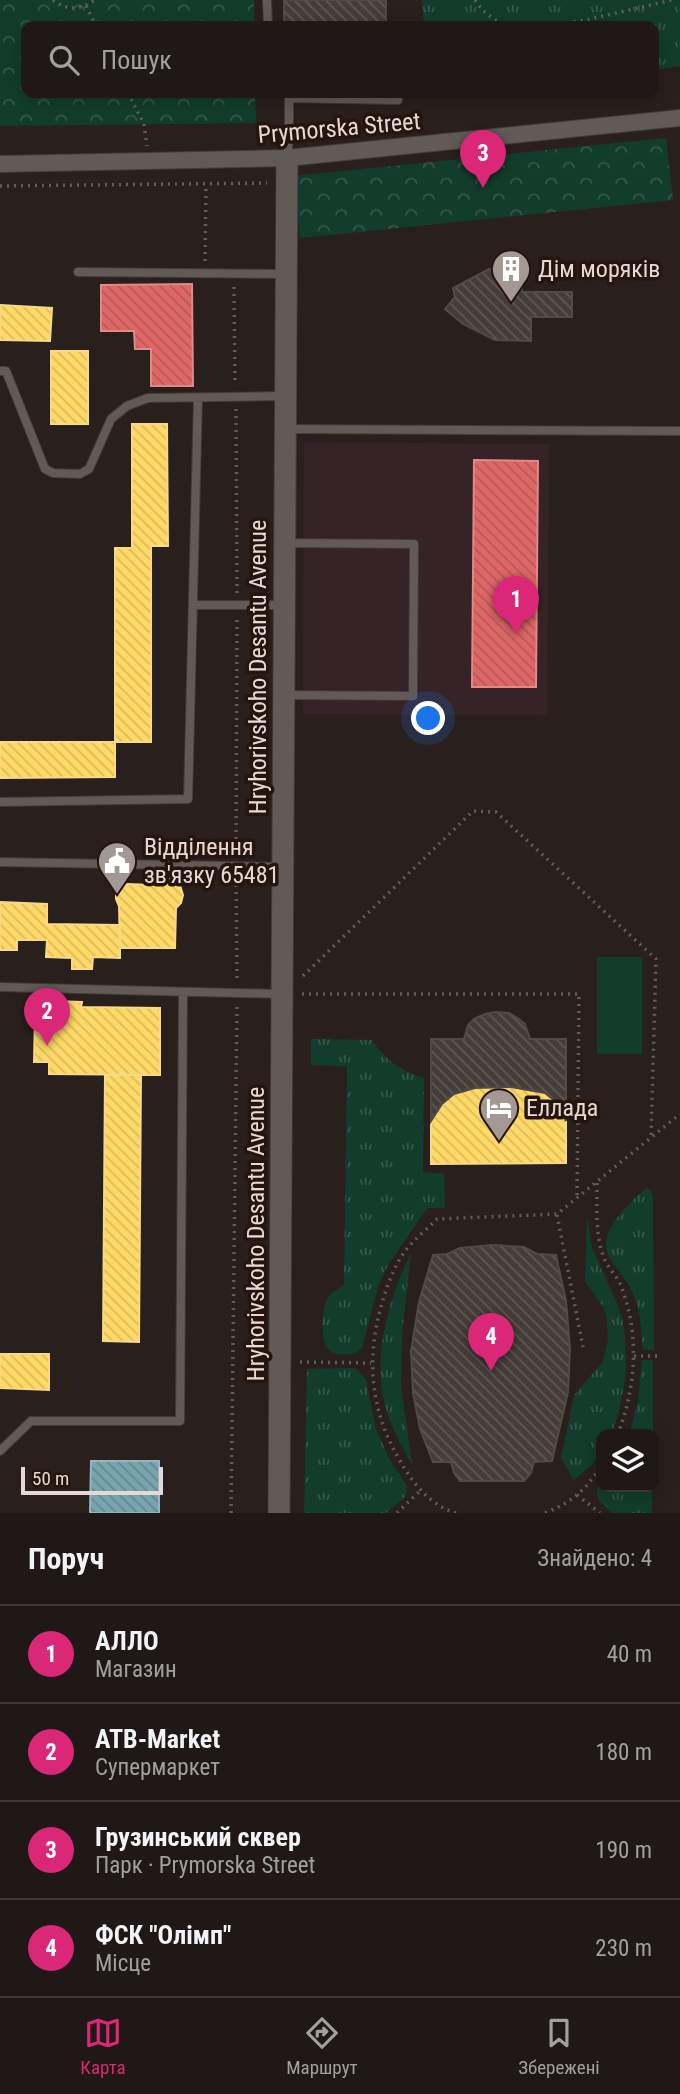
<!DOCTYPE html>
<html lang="uk">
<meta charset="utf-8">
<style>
:root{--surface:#1f1816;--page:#27211f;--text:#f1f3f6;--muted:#a1a0a1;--line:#3c3735;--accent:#db2777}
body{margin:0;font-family:"Roboto Condensed",sans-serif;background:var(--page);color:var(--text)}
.controls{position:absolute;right:21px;bottom:21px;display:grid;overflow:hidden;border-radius:14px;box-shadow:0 4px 18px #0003}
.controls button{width:63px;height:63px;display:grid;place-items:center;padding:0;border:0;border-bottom:2px solid var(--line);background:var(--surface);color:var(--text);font:35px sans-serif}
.scale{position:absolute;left:21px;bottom:18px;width:142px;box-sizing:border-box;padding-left:7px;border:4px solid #e5d9d4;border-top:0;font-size:19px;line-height:24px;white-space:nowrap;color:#e5d9d4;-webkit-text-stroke:5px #25150e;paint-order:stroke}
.you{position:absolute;left:429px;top:719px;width:24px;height:24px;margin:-18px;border:5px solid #fff;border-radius:50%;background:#1a73e8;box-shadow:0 0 0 10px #1a73e833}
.badge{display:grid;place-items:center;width:46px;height:46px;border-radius:50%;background:var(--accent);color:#fff;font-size:23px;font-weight:700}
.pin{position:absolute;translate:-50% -58px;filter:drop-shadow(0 2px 4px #0008)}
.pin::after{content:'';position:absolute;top:37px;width:24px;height:21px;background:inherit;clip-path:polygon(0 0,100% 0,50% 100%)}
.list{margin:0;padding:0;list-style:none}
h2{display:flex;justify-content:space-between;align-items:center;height:91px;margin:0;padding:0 28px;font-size:30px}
h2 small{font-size:23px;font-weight:400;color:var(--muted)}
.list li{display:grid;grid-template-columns:46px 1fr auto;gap:21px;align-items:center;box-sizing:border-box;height:98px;padding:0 28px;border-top:2px solid var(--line)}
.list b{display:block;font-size:26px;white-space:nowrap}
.list p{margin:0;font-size:23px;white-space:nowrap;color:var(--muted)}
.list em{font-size:23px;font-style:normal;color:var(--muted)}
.icon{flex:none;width:38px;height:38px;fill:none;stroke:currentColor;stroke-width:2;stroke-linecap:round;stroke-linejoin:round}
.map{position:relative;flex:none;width:680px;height:1513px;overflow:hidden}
.search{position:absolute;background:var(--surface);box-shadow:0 4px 18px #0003;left:21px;right:21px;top:21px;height:77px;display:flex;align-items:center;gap:18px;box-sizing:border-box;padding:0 24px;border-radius:14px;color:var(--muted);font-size:26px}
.sheet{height:483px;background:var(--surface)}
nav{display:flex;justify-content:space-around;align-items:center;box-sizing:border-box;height:98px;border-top:2px solid var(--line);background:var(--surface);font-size:19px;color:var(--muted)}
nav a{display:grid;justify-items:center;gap:4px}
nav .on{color:var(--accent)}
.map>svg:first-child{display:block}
.commercial{fill:#352328}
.grass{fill:url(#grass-tufts)}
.park{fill:url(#park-crowns)}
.pitch{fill:#123d2d}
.homes{fill:url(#homes-back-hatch);stroke:#f7d987;stroke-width:2}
.shops{fill:url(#shops-back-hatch);stroke:#e28887;stroke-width:2}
.public{fill:url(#public-back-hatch);stroke:#97b5ba;stroke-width:2}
.building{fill:url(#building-back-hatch);stroke:#514a46;stroke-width:2}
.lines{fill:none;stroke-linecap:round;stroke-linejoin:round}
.service-casing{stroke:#433b39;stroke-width:10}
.minor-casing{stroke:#433b39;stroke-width:18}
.tertiary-casing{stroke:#433b39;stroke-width:23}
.path{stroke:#645c59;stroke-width:3.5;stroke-dasharray:2 5;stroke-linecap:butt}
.service{stroke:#615a56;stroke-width:8}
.minor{stroke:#615a56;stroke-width:16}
.tertiary{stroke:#615a56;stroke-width:21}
.labels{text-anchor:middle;stroke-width:7;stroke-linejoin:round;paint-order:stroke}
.street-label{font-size:24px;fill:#e5d9d4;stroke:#25150e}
.poi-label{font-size:24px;fill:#e5d9d4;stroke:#25150e;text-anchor:start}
</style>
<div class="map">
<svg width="680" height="1513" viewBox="0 0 680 1513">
<defs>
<pattern id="grass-tufts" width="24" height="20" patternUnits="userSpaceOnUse" patternTransform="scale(1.75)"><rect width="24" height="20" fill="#123d2d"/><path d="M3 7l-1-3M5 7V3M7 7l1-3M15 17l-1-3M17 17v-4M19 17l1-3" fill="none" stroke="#34584b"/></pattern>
<pattern id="park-crowns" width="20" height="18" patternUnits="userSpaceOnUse" patternTransform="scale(1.75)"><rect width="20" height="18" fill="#123d2d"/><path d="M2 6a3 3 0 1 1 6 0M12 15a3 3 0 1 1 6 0" fill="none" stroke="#34584b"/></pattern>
<pattern id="homes-back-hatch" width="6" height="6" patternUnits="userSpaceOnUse" patternTransform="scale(1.75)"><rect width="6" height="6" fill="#ffd966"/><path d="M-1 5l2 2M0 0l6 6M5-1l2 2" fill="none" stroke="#dabb5e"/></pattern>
<pattern id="shops-back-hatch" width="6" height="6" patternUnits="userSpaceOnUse" patternTransform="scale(1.75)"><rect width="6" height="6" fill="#e06666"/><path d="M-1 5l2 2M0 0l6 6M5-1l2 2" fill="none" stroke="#b25b5b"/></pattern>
<pattern id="public-back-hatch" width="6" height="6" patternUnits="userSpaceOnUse" patternTransform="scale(1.75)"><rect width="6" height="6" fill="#76a5af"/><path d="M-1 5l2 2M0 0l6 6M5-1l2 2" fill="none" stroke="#67878e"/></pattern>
<pattern id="building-back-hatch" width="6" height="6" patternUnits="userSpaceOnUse" patternTransform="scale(1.75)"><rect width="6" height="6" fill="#443d38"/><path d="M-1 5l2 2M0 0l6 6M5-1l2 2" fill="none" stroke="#5f5854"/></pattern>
</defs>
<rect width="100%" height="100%" fill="#29201d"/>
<path class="commercial" d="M304 442 549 444 547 715 303 714Z"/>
<path class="grass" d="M422 0H680V66L654 70V26H424Z
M311 1039 372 1040C386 1061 401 1071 424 1078L423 1172 444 1174 445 1208H427L388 1265 378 1287 362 1348C356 1354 351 1355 342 1354 335 1354 328 1352 325 1343 321 1334 322 1303 330 1295 333 1291 340 1288 344 1285L347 1066 311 1065Z
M647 1188 651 1191 653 1196 654 1350H643C641 1332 641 1313 634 1296 628 1280 615 1269 608 1254 597 1234 631 1199 647 1188Z
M587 1217 592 1248 615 1299 622 1317 625 1337 626 1374 619 1412 613 1430 610 1434H601C601 1459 593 1465 574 1480L561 1458 574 1395 602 1363 608 1341 607 1318 603 1307 585 1281Z
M411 1253 402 1335 401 1387 412 1464C403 1448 394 1433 388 1415 370 1362 387 1302 411 1253Z
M642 1360H653V1434H629L638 1402Z
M350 1368 357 1369 366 1380 376 1429 389 1458 407 1486 406 1496 386 1513H304L307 1369Z
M601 1482V1487H652V1513H613C601 1504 591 1496 601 1482Z"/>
<path class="park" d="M0 0H254V26H26V93H255L256 123 0 126Z
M666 138 673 200 300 238 293 176Z"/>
<path class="pitch" d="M597 957H642V1054H597Z"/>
<path class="homes" d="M0 305 52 308 50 341 0 340Z
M51 351H88V424H51Z
M132 424H167L168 546H151V742H115V548H132Z
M0 742H115V777L0 778Z
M170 879 180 885 183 895 181 903 176 908 175 948H120L119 906 116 899V889L127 884 154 885 158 881Z
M0 902 47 904V924L120 925V958L93 957 92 969H72V958L46 957 47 940H17V950H0Z
M52 1001 82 1002 81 1007 160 1008V1075L49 1074V1062H34L35 1016H52Z
M105 1075H141L139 1342 103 1341Z
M511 1087 536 1091 545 1093 557 1103 566 1121V1163L431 1164V1121L447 1098 462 1091 475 1088Z
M0 1354H49V1390L0 1388Z"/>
<path class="shops" d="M192 284 193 386H151V349H135L134 331H101V285Z
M474 460 538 461 536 687H472Z"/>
<path class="public" d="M91 1461H159V1513H90Z"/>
<path class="building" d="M284 0H386V26H284Z
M489 269 521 271 522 292H572V317H531V341L495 340 463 324 445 309 455 297 453 288Z
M494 1012 509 1013 519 1019 525 1024 530 1039H566V1121L557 1103 545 1093 511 1087 475 1088 454 1094 442 1104 431 1121V1039H464L468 1025 474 1019 485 1014Z
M493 1245 524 1247 537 1254 556 1255 566 1301 570 1349 568 1392 552 1461 534 1462 531 1473 524 1481H460L454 1473 451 1462H433L420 1429 413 1393 411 1351 419 1302 433 1255 447 1254 460 1248Z"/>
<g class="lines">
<g class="service-casing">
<path id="service" d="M267 0 268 26
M289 98 398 100V93
M287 158 289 136V94
M78 272 284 274
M0 371H6L45 469 53 473 80 474 89 469 111 419 127 406 148 398 284 396
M286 429 680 431
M286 543 414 544 413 696 287 695
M193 605H284
M0 802 188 799 198 398
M0 862 280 867
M0 987 280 994
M0 1451 31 1421H180L183 992"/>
</g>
<g class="minor-casing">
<path id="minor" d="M0 164 287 158 680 118"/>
</g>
<g class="tertiary-casing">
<path id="tertiary" d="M279 1513 287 158"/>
</g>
<path class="path" d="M53 0C67 11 80 10 95 0
M475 0C484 14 497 23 512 26
M86 6 96 26
M546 26 586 20 672 0
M128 93 144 124 147 146
M0 186 267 183
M205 261 206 184
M234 287 235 384
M236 409 237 594
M236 853 237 616
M236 878 237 982
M303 976 473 811 496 812 656 959 651 1138
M302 994H579L577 1198
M597 1183C597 1208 595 1235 604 1258 608 1268 617 1276 621 1286 640 1335 636 1386 618 1434
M557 1215 583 1347
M634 1356H661
M300 1362 371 1363
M577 1495 600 1513
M231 1513 237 1004
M397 1513 421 1490
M456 1513C429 1505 412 1482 399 1459 370 1410 366 1357 382 1303 387 1286 393 1269 403 1254 412 1241 426 1230 437 1219L557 1214 680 1114
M545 1513C572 1502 585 1491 601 1466"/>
<use href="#service" class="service"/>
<use href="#minor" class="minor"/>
<use href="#tertiary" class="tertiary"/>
</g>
<defs>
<g id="building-pin" transform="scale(2.0125)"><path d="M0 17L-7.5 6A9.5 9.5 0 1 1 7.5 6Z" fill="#a39894" stroke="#25150e"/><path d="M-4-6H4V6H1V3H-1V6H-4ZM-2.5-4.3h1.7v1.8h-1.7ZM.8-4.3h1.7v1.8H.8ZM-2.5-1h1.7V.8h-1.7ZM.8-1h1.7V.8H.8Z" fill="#fff"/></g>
<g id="civic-pin" transform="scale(2.0125)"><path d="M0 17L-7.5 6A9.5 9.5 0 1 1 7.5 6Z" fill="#a39894" stroke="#25150e"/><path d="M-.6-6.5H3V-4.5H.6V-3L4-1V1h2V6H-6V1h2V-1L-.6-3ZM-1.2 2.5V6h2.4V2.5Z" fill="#fff"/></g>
<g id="hotel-pin" transform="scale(2.0125)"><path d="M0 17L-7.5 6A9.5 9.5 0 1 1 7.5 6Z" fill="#a39894" stroke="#25150e"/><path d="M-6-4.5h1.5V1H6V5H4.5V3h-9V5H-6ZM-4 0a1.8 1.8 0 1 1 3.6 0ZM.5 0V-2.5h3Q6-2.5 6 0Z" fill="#fff"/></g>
</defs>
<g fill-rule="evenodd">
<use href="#building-pin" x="511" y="269"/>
<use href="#civic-pin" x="117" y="861"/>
<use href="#hotel-pin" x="499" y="1108"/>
</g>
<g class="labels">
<g class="street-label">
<text transform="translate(339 128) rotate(-5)" y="8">Prymorska Street</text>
<text transform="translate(258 667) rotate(-90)" y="8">Hryhorivskoho Desantu Avenue</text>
<text transform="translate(256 1234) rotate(-90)" y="8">Hryhorivskoho Desantu Avenue</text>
</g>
<g class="poi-label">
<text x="538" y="277">Дім моряків</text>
<text x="144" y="855">Відділення<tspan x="144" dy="28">зв'язку 65481</tspan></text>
<text x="526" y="1116">Еллада</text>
</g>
</g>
</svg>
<div class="controls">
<button><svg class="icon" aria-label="layers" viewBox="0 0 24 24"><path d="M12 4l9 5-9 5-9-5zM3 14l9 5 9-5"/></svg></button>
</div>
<div class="scale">50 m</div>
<div class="you"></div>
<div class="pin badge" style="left:516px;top:634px">1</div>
<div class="pin badge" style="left:47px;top:1046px">2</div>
<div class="pin badge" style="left:483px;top:188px">3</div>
<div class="pin badge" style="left:491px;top:1371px">4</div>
<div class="search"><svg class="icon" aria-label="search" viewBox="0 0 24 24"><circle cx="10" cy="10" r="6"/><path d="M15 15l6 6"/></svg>Пошук</div>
</div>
<section class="sheet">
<h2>Поруч<small>Знайдено: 4</small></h2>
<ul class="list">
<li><span class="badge">1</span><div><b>АЛЛО</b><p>Магазин</p></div><em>40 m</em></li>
<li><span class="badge">2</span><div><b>ATB-Market</b><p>Супермаркет</p></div><em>180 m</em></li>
<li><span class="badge">3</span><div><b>Грузинський сквер</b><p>Парк · Prymorska Street</p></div><em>190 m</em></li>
<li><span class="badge">4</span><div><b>ФСК &quot;Олімп&quot;</b><p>Місце</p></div><em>230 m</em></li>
</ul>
</section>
<nav>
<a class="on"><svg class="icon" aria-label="map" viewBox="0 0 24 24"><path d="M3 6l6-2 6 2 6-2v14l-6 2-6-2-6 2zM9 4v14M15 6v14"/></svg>Карта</a>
<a><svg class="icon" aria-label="directions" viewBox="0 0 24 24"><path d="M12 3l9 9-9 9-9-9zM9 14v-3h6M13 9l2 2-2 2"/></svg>Маршрут</a>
<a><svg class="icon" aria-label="saved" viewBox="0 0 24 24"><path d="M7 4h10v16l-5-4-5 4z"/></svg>Збережені</a>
</nav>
